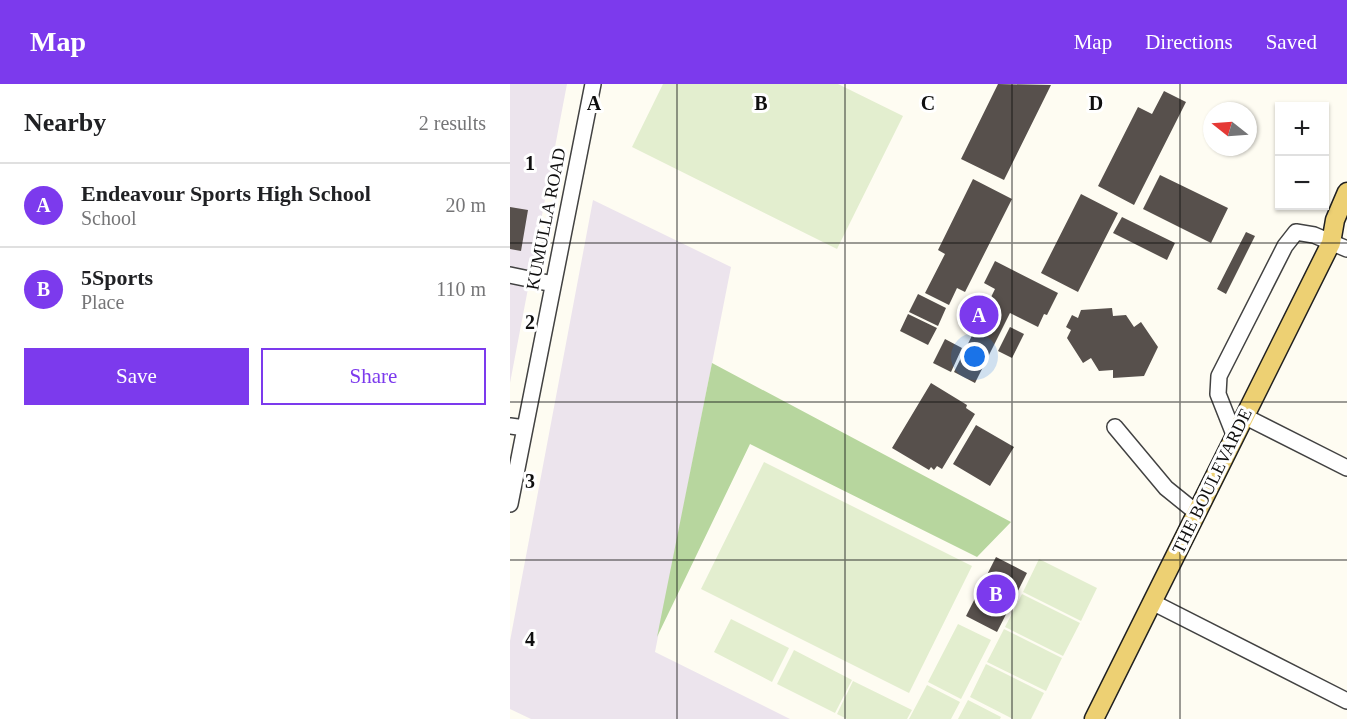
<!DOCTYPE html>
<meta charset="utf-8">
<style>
:root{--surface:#fff;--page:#f2f2f2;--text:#202124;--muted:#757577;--line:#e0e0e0;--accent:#7c3aed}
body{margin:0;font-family:Georgia,serif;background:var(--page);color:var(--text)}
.controls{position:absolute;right:18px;top:18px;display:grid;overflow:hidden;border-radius:0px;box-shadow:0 2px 4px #0004}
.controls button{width:54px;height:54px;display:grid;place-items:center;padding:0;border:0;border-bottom:2px solid var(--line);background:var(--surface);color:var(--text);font:30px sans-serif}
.compass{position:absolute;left:693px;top:18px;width:54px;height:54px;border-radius:50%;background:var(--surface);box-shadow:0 2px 4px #0004;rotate:287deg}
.you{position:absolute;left:465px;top:273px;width:21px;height:21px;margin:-15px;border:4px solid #fff;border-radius:50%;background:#1a73e8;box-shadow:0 0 0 9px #1a73e833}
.badge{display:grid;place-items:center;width:39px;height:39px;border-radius:50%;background:var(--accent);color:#fff;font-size:20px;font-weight:700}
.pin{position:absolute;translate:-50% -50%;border:3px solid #fff;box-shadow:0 2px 6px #0006}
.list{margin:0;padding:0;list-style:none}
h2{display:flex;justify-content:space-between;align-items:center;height:78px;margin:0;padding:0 24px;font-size:26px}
h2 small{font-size:20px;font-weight:400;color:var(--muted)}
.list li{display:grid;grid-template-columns:39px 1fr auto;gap:18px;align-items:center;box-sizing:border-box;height:84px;padding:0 24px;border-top:2px solid var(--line)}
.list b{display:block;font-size:22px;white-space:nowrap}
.list p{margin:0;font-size:20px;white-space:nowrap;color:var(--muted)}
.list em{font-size:20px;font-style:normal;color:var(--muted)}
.actions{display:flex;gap:12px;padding:18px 24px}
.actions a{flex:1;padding:14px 0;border:2px solid var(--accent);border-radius:0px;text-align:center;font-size:21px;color:var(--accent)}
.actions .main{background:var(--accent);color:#fff}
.map{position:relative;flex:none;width:837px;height:635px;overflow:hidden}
header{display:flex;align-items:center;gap:36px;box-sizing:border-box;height:84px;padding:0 30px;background:var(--accent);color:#fff}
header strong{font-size:28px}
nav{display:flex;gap:33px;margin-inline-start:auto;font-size:21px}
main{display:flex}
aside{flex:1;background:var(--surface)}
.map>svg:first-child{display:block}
.industrial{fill:#ece4ed}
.forest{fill:#b7d69e}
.pitch{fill:#e3eecf}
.building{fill:#57504c}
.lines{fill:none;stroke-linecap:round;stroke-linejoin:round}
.minor-casing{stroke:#424242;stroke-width:18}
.major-casing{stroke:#202020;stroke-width:21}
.minor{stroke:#fff;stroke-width:15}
.major{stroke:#edd073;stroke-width:18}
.grid{fill:none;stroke:#0f0f0f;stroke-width:1.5;stroke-opacity:0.55}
.labels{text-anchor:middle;stroke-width:6;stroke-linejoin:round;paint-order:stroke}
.street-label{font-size:18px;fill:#0f0f0f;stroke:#fff}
.grid-label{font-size:20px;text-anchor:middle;font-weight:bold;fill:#0f0f0f;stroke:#fff;stroke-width:6;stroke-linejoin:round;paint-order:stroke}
</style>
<header>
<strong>Map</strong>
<nav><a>Map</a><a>Directions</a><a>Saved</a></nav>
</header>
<main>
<aside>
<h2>Nearby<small>2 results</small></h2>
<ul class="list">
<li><span class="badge">A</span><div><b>Endeavour Sports High School</b><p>School</p></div><em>20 m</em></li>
<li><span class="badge">B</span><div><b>5Sports</b><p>Place</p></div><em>110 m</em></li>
</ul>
<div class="actions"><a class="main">Save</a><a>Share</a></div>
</aside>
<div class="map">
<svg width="837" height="635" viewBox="0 0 837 635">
<rect width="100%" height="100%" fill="#fefcf2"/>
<path class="industrial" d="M0 0H57L0 299Z
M83 116 221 183 145 568 280 635H21L0 625V557Z"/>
<path class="forest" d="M202 279 501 438 467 473 240 360 147 553Z"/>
<path class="pitch" d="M153 0H328L393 32 327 165 122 63Z
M254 378 462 482 399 609 191 505Z
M529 475 587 504 571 537 513 508Z
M512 510 570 539 553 572 495 543Z
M221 535 279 564 262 598 204 568Z
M448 540 481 556 451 615 418 598Z
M494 545 552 574 536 607 477 578Z
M284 566 342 596 325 629 267 600Z
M476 580 534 609 521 635H503L460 613Z
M343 597 402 626 397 635H337L327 630Z
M417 601 450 618 441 635H399Z
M458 616 491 633 490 635H448Z"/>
<path class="building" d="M488 0 541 1 494 96 451 75Z
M654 7 676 18 624 121 588 102 628 23 642 30Z
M650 91 718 124 701 159 633 125Z
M463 95 502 115 455 208 447 204 439 221 415 209 435 170 428 166Z
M571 110 608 129 568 208 531 189Z
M0 123 18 126 11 167 0 165Z
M612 133 665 159 657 176 603 149Z
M736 148 745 152 716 210 707 205Z
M485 177 548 209 537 231 534 230 528 243 500 229 465 299 444 288 485 205 474 199Z
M408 210 436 224 428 242 399 228Z
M602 224 603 232 616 231 624 243 631 238 648 263 634 292 603 294V286L589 287 581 274 573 279 557 254 561 246 556 243 562 231 568 234 571 226Z
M398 230 427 244 418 261 390 247Z
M500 243 514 250 502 274 488 267Z
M435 255 452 264 441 288 423 279Z
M421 299 457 321 456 324 465 330 432 385 427 382 424 386 421 383 419 386 382 364Z
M466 341 504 363 480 402 443 380Z
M486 473 517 489 487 548 456 532Z"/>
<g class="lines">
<g class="minor-casing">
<path id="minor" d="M0 191 43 200
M734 332 837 384
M0 342 15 344
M605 343 656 404 687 429
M725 353 708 310 709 292 775 162 786 148 804 151 837 165
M0 420 83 0
M642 518 837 617"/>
</g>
<g class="major-casing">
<path id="major" d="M584 635 821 159 825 136 837 108"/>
</g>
<use href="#minor" class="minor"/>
<use href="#major" class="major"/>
</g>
<path class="grid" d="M167 0V635M335 0V635M502 0V635M670 0V635M0 159H837M0 318H837M0 476H837"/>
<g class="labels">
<g class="street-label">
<text transform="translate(36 135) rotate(-79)" y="6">KUMULLA ROAD</text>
<text transform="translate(702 397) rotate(-64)" y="6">THE BOULEVARDE</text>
</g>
</g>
<g class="grid-label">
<text x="84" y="26">A</text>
<text x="251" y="26">B</text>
<text x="418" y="26">C</text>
<text x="586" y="26">D</text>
<text x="20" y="86">1</text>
<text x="20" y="245">2</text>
<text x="20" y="404">3</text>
<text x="20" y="562">4</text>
</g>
</svg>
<div class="controls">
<button>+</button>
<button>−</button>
</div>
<svg class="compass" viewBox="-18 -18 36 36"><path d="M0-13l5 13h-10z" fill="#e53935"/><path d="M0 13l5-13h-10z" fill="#757577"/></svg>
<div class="you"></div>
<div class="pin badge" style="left:469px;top:231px">A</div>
<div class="pin badge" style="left:486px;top:510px">B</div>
</div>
</main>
